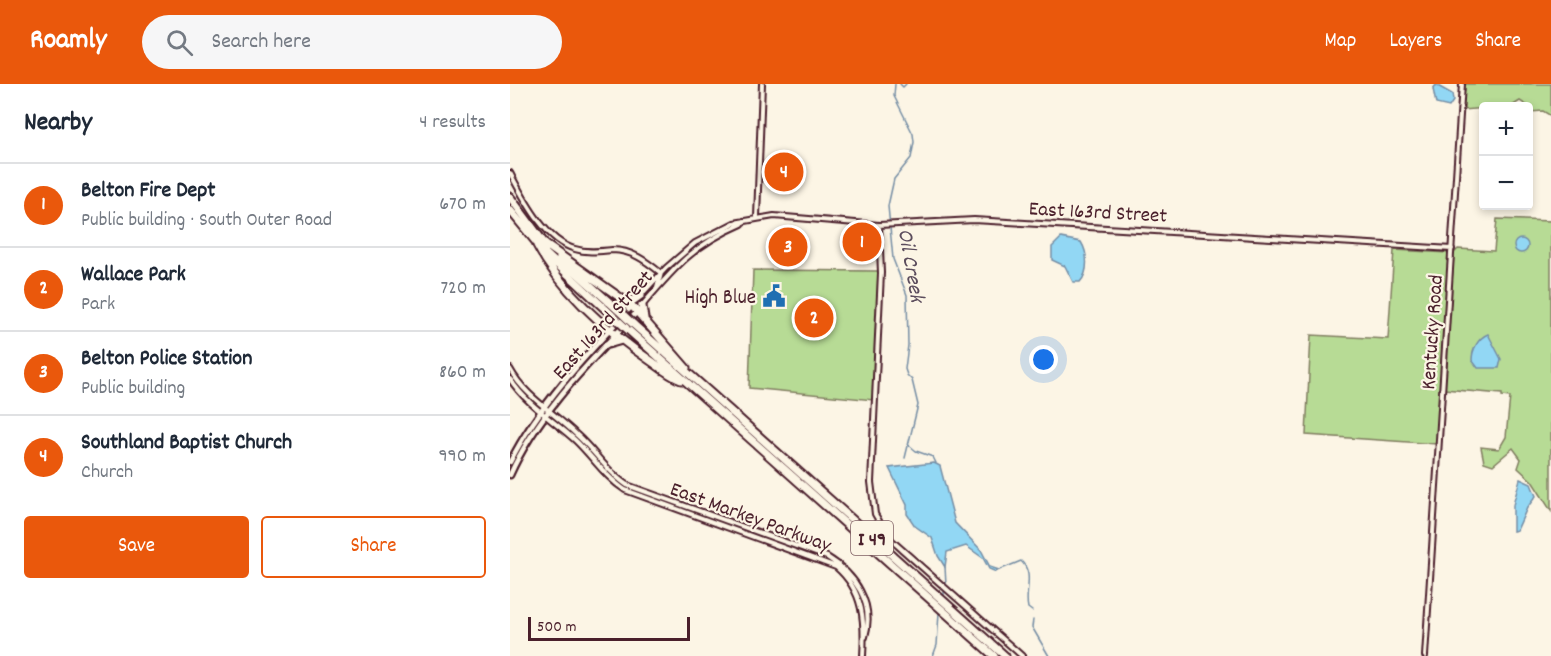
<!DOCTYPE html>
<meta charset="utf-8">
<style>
:root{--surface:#fff;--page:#f6f6f7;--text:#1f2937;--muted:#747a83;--line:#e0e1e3;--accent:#ea580c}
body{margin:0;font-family:Dekko,sans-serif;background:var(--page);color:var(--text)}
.controls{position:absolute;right:18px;top:18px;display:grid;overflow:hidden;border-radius:6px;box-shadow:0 3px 9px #0003}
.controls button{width:54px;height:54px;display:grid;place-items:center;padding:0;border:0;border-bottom:2px solid var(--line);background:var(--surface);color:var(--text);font:30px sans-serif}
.scale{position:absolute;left:18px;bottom:15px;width:162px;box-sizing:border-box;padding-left:6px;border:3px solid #4a1f2b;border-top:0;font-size:16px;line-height:21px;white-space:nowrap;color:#4a1f2b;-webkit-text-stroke:4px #fcf5e5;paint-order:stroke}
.you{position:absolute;left:534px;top:276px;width:21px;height:21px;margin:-15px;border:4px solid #fff;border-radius:50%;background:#1a73e8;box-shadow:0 0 0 9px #1a73e833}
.badge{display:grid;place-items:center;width:39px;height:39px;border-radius:50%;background:var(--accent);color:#fff;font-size:20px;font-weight:700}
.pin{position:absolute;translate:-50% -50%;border:3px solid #fff;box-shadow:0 2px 6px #0006}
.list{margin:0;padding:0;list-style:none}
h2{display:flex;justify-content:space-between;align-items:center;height:78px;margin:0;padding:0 24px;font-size:26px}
h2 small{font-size:20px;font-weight:400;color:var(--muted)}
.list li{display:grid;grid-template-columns:39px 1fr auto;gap:18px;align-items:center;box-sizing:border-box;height:84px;padding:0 24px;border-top:2px solid var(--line)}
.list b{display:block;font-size:22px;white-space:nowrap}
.list p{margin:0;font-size:20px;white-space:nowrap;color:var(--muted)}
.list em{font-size:20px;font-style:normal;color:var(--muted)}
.actions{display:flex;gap:12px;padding:18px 24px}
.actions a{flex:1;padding:14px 0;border:2px solid var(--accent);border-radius:6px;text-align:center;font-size:21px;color:var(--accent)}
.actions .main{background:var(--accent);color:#fff}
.icon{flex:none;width:33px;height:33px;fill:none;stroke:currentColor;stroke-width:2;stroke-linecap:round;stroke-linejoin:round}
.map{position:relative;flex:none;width:1041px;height:572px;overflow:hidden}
header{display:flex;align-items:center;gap:36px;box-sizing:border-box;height:84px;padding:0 30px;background:var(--accent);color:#fff}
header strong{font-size:28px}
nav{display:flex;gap:33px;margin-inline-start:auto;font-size:21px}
.search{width:420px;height:54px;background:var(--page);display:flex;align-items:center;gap:15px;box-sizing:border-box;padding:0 21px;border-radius:33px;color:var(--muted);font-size:22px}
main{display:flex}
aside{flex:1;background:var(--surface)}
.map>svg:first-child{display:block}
.green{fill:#b7db95;stroke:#807d60;stroke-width:1.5}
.water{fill:#92d7f4;stroke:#758da4;stroke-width:1.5}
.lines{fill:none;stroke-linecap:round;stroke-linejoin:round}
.stream{stroke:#758da4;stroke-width:1.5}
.tertiary-casing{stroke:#4a1f2b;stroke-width:8}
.secondary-casing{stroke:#4a1f2b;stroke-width:9}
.motorway-casing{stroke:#4a1f2b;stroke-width:11}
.tertiary{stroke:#fcf5e5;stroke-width:4}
.secondary{stroke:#fcf5e5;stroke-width:4.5}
.motorway{stroke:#fcf5e5;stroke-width:7}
.motorway-bridge-casing{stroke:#4a1f2b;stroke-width:11;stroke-linecap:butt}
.motorway-bridge{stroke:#fcf5e5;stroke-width:7}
.labels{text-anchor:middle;stroke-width:4.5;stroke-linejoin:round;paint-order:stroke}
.shield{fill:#fcf5e5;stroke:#7f5f63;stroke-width:1.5}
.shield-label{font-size:20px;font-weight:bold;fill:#4a1f2b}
.street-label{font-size:21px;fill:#4a1f2b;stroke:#fcf5e5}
.poi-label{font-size:21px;fill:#4a1f2b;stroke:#fcf5e5;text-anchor:end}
.water-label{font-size:22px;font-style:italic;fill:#5c4d5d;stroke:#fcf5e5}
</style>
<header>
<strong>Roamly</strong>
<div class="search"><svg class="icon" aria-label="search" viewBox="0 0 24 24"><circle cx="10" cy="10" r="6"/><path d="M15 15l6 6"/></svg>Search here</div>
<nav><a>Map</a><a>Layers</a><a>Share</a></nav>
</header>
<main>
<aside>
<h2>Nearby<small>4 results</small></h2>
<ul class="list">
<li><span class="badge">1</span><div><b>Belton Fire Dept</b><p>Public building · South Outer Road</p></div><em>670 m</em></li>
<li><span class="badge">2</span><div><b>Wallace Park</b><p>Park</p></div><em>720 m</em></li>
<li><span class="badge">3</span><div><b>Belton Police Station</b><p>Public building</p></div><em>860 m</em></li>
<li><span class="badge">4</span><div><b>Southland Baptist Church</b><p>Church</p></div><em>990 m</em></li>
</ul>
<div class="actions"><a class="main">Save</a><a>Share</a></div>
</aside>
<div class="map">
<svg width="1041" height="572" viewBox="0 0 1041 572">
<rect width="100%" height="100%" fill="#fcf5e5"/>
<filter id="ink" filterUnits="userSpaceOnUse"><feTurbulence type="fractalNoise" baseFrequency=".0167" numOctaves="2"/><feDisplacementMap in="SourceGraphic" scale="12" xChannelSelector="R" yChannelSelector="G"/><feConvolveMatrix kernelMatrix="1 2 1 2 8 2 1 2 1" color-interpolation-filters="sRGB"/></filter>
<g filter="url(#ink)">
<path class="green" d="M955 0H1041V32L1033 27 1020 28 1018 22 1010 17 1002 22 953 26Z
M987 135 1041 137V427L1022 397 1008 384 1011 375 1003 364 983 381 974 378 971 363 989 365 996 353 1000 313 992 312V310L934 305 944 169 948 165 984 167Z
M884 166 939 169 927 360 796 351 801 251 878 255Z
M243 186 368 187 364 316 239 304Z"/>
<path class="water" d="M926 1 942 10 943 17 939 23 926 20 923 5Z
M551 154 571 158C578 169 579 188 570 198H563L555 182 542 176V163Z
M1004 162a7 7 0 1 1 14 0a7 7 0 1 1-14 0Z
M978 250 991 275 989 284H968L962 276C962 266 968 254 978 250Z
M424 379 430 382 445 439 471 466 480 483 489 486 486 488 479 485 473 474 456 462 437 468 435 483 428 472 422 454 405 442 397 430V421L379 384Z
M1010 395 1021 400 1026 412 1017 424 1007 446 1003 447V421Z"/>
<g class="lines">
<path class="stream" d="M385 0 384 12 403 50 404 58 401 74 384 95 378 122 383 175 397 211 398 261 395 285 397 291 402 296 408 321 395 374
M390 0 393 3 396 0
M399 361 406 367 423 373 426 379
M435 483 436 501
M489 486 511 477C525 490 514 508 518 524L522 527
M434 512V508
M523 536 522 543 539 572
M423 572 427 561 429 528"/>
<g class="tertiary-casing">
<path id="tertiary" d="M0 89C14 115 35 157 65 165 77 169 90 167 102 166 122 166 136 177 151 189L147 204
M247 133 252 0
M369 141 371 189 361 398 365 430 379 454 512 572
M131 211 156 184 185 159 224 139 264 132 369 141 464 136 942 165
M131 223C165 183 183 161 232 140L234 137
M0 285C15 313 45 329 67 351 85 367 97 388 117 401L317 473C345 490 365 519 355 553
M0 295C17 321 43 336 65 356 82 372 95 393 115 406L326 483C354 507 355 538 353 572
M915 572 952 0"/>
</g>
<g class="secondary-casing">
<path id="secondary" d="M0 378C29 320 78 269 122 222
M0 391C28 328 80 278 127 228"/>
</g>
<g class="motorway-casing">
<path id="motorway" d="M0 113 37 163
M0 126 36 170 104 233
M27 161C53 210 98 248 144 279 152 285 161 292 171 296
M36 161 122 222 176 284
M50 174 108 226
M114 216H124L131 211
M132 222 134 234
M123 240 495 572
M116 244 484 572
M98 260 112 256"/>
</g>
<use href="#tertiary" class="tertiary"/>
<use href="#secondary" class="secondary"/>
<use href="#motorway" class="motorway"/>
<g class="motorway-bridge-casing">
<path id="motorway-bridge" d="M108 226 123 240
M104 233 116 244"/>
</g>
<use href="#motorway-bridge" class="motorway-bridge"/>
</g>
</g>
<defs>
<g id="civic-bare" transform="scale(1.8)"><path d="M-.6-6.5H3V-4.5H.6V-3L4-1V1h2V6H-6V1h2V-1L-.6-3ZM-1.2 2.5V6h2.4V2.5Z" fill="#1f6fb2" stroke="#fcf5e5" stroke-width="2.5" paint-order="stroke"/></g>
</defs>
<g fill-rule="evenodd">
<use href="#civic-bare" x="264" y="212"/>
</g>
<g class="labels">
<rect class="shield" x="341" y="437" width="42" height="34" rx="4.5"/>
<g class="shield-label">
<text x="362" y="461">I 49</text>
</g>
<g class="street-label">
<text transform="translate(588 127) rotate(3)" y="7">East 163rd Street</text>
<text transform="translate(92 240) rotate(-48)" y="7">East 163rd Street</text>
<text transform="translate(921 248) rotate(-86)" y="7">Kentucky Road</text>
<text transform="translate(241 432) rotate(20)" y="7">East Markey Parkway</text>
</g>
<g class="poi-label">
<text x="246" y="219">High Blue</text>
</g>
<g class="water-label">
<text transform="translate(403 181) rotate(80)" y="8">Oil Creek</text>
</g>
</g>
</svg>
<div class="controls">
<button>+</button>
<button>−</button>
</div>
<div class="scale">500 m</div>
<div class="you"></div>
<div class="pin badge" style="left:352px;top:158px">1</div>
<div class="pin badge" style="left:304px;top:234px">2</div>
<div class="pin badge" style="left:278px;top:163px">3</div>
<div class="pin badge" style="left:274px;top:88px">4</div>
</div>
</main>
